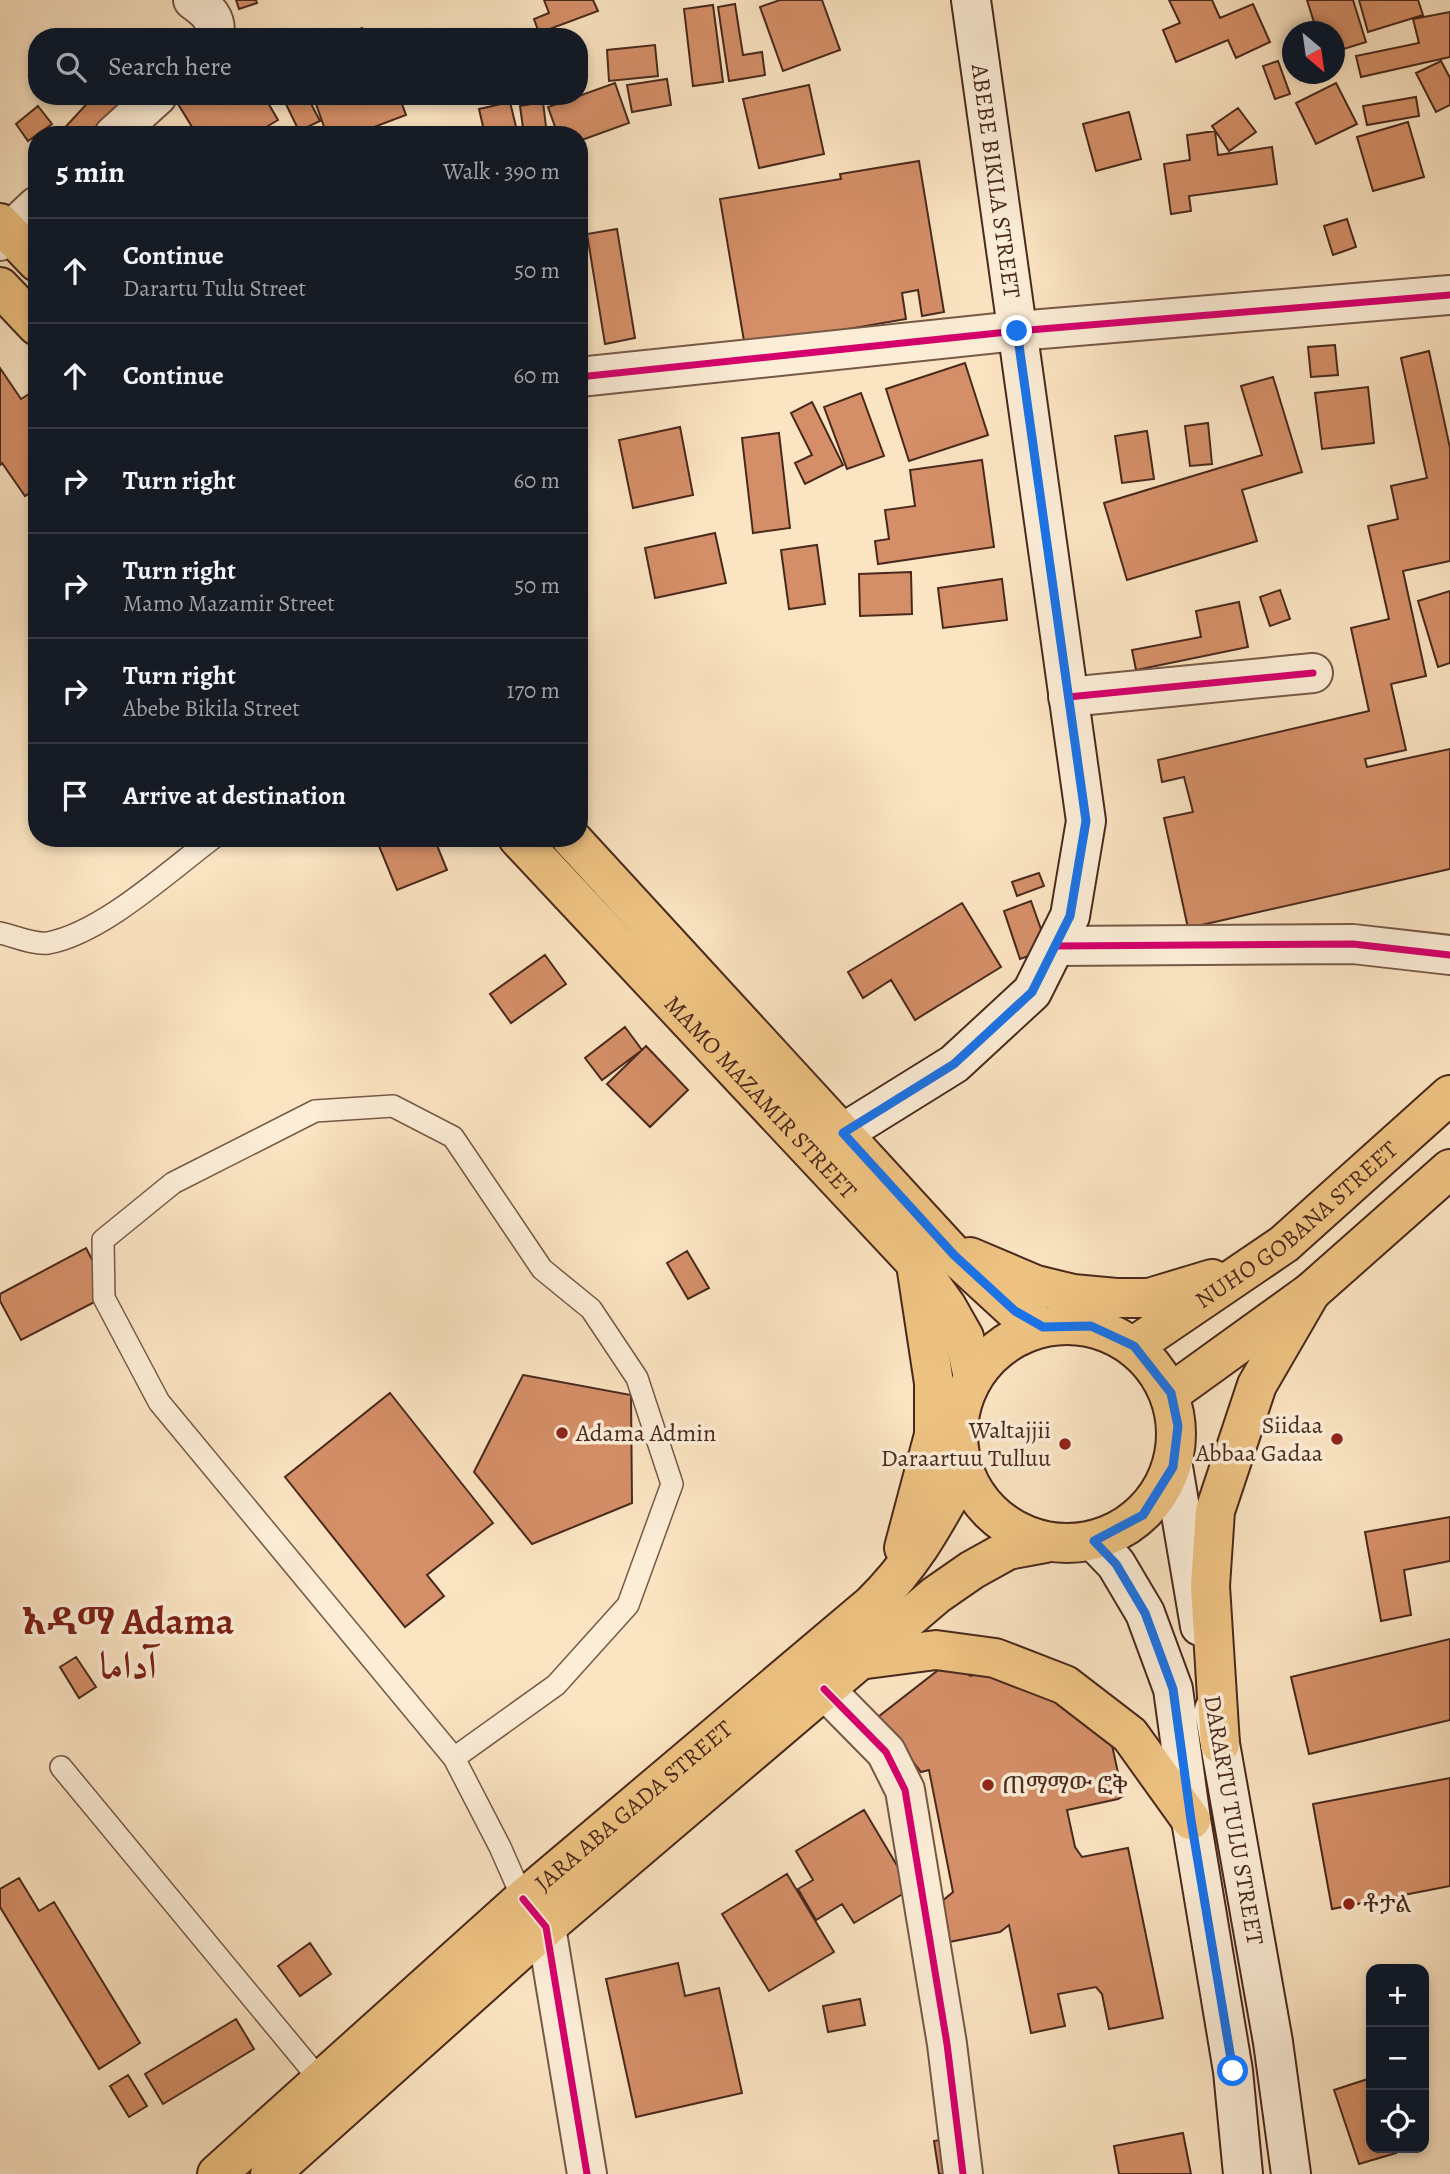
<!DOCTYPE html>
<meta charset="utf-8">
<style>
:root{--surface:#171b24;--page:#20242c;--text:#f1f3f6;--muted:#9ea1a6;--line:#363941}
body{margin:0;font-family:Alegreya,Amiri,"Noto Serif Ethiopic",serif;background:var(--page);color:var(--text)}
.controls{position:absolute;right:21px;bottom:21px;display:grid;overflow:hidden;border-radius:14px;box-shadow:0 4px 10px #0003}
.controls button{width:63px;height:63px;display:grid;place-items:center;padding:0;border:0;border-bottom:2px solid var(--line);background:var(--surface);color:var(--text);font:35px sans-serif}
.compass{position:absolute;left:1282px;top:21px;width:63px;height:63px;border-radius:50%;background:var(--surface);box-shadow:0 4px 10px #0003;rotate:151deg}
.stop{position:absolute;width:21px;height:21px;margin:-16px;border:5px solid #1a73e8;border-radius:50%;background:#fff}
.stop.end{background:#1a73e8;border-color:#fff;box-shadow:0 2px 7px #0008}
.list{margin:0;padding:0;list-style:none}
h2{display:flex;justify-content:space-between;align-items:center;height:91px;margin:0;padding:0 28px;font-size:30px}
h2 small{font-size:23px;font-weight:400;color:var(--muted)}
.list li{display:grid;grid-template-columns:46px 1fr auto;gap:21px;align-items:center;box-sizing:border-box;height:105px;padding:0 28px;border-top:2px solid var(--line)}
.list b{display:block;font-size:26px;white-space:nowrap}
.list p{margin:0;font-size:23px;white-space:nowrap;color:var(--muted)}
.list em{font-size:23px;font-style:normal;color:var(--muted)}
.icon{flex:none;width:38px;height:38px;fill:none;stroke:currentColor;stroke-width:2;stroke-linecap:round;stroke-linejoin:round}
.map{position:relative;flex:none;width:1450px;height:2174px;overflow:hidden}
.search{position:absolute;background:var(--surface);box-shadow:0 4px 10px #0003;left:28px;top:28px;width:560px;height:77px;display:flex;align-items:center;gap:18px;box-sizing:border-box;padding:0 24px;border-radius:28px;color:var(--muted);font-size:26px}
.panel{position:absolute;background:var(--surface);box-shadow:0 4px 10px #0003;left:28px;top:126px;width:560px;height:721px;border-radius:28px}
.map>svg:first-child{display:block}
.building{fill:#d58f68;stroke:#49291d;stroke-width:2}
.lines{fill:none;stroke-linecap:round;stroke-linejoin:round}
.service-casing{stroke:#765846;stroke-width:24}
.minor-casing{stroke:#765846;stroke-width:42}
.secondary-casing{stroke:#49291d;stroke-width:42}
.primary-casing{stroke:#49291d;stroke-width:42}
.service{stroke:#fcedd7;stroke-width:21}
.minor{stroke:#fcedd7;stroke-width:38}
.secondary{stroke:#fcedd7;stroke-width:38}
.primary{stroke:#eec281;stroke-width:38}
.cycleway-casing{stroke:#fcedd7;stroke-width:11}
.cycleway{stroke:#d6006c;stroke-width:7}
.route{stroke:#1a73e8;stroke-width:9}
.poi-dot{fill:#8f2418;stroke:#fcedd7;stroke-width:2.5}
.labels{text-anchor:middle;stroke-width:7;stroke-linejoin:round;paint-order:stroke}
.street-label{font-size:24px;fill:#49291d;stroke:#fcedd7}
.poi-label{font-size:24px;fill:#49291d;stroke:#fcedd7;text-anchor:start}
.town-label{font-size:38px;font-weight:bold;fill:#7a1f14;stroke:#fcedd7}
</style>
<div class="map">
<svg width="1450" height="2174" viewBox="0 0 1450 2174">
<rect width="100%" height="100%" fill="#fbe4c2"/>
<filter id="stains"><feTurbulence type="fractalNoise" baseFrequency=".00286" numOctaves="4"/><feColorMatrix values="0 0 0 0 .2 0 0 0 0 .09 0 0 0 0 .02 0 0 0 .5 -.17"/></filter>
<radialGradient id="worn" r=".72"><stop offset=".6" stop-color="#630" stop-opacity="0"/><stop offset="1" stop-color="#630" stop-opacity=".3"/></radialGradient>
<path class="building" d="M236 0H256L257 3 239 9Z
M544 0H593L598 11 539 33 534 19 549 13Z
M780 0H822L840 50 783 71 760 7Z
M1169 0H1212L1220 18 1253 4 1270 42 1236 58 1228 40 1176 62 1163 30 1180 23Z
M1307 0H1353L1366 42 1334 52V32H1317Z
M1359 0H1418L1423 15 1368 32Z
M735 4 743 55 762 52 765 75 729 81 718 7Z
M713 5 723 82 693 86 684 9Z
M1450 12V57L1361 77 1356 56 1419 43 1413 19Z
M362 28 365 37H337Z
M655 45 658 76 609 81 607 50Z
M1278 61 1290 94 1275 99 1263 66Z
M1441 61 1450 78V105L1436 112 1416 73Z
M667 79 671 105 632 112 627 85Z
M615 83 629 123 579 141V135H558L548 107Z
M1336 83 1357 124 1316 144 1296 103Z
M809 85 824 154 759 168 743 99Z
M94 96H141L105 135H58Z
M191 96H264L278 120 253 135H197L178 104Z
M282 96H307L320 121 299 131Z
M337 96H399L406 115 353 135H327L316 104Z
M1416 97 1419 116 1367 125 1363 106Z
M510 102 518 135H485L479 109Z
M543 102 547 135H524L520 106Z
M38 106 52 124 28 141 16 124Z
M1238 108 1256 132 1229 151 1212 126Z
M1129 112 1141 159 1096 171 1083 124Z
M1408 122 1424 177 1373 191 1357 137Z
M1215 131 1218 155 1272 147 1277 184 1189 196 1191 211 1171 214 1164 164 1190 160 1187 135Z
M919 161 944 312 922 316 918 290 902 293 906 319 745 347 720 199 841 179 840 174Z
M1347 219 1356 247 1333 255 1324 226Z
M617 229 635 338 605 344 587 234Z
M1335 345 1338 375 1311 377 1308 347Z
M1429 351 1450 448V561L1403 571 1426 676 1391 684 1406 750 1365 759 1367 767 1450 749V869L1188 928 1164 818 1193 812 1184 777 1162 782 1158 760 1369 711 1351 628 1389 619 1368 526 1398 519 1391 486 1427 478 1401 358Z
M965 363 988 435 909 461 886 389Z
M0 368 21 399 37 389V488L25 496 2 463 0 465Z
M1273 377 1302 472 1242 490 1257 541 1127 580 1104 503 1262 455 1241 386Z
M1368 387 1374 443 1322 449 1315 393Z
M861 393 884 456 847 469 824 407Z
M812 402 843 465 805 484 795 463 812 455 791 413Z
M1208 423 1212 464 1190 466 1185 426Z
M680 427 693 495 633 508 619 440Z
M1147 431 1154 479 1122 483 1115 436Z
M779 433 790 528 753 533 742 438Z
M982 460 994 547 878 564 875 541 889 539 885 510 915 506 910 470Z
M715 533 726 583 655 598 645 548Z
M817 545 825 604 789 609 781 550Z
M911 572 912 614 860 616 859 574Z
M1002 579 1007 620 943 628 938 588Z
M1280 590 1290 619 1270 626 1260 597Z
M1450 591V663L1438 667 1418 601Z
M1239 602 1248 647 1136 670 1132 650 1201 637 1196 611Z
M384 838H434L447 870 397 890 377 841Z
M1039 873 1044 886 1017 896 1012 882Z
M1031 901 1048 949 1020 959 1004 911Z
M962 903 1001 967 915 1020 891 980 863 998 848 972Z
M545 955 566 984 511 1023 490 994Z
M625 1027 642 1050 602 1080 585 1058Z
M646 1046 688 1090 650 1127 607 1084Z
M86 1248 110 1294 21 1340 0 1301V1294Z
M687 1251 709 1288 688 1299 667 1263Z
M523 1375 631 1395 632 1503 532 1544 474 1472Z
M390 1393 493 1523 427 1575 444 1596 405 1627 285 1477Z
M1450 1517V1561L1404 1570 1411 1615 1381 1621 1365 1532Z
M1450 1639V1720L1309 1754 1291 1677Z
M76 1657 96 1687 79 1698 60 1667Z
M955 1657 970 1676 1045 1660 1112 1745 1123 1796 1118 1799 1067 1810 1075 1847 1082 1857 1128 1848 1163 2018 1109 2029 1102 1994 1096 1987 1058 1994 1065 2026 1031 2033 1009 1925 1000 1932 949 1942 941 1902 953 1892 929 1770 921 1772 878 1717Z
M1450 1778V1886L1332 1909 1313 1804Z
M864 1810 911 1889 854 1923 842 1904 816 1920 798 1889 813 1880 796 1851Z
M787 1874 834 1952 769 1991 722 1914Z
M19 1878 39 1911 54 1902 140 2043 99 2069 0 1907V1889Z
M310 1943 331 1974 300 1996 278 1966Z
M678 1963 685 1996 719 1988 742 2093 636 2117 606 1979Z
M860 1999 865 2025 828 2032 823 2006Z
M236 2019 254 2049 163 2104 145 2074Z
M128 2075 147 2106 129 2117 110 2086Z
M1371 2078V2148H1394L1396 2153 1359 2164 1334 2090Z
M1183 2133 1191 2174H1119L1114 2146Z
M962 2136 951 2174H939L934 2141Z"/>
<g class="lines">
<g class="service-casing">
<path id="service" d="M0 933C14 936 34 945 48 943 102 933 168 872 213 838
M454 1758 556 1685 628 1605 672 1484 637 1378 591 1309 542 1269 453 1137 393 1106 315 1111 173 1183 103 1240 104 1298 159 1402 454 1758 500 1847 523 1899
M61 1767 321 2081"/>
</g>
<g class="minor-casing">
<path id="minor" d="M193 0C207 10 218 18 214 37
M114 135 157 96
M0 241 37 206
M579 377 1017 331 1450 295
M1068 697 1313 673
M1056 946 1353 944 1450 955
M824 1689 886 1752 905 1790 947 2044 963 2174
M527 1904 546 1927 587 2174"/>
</g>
<g class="secondary-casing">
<path id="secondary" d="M843 1133 954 1064 1032 992 1070 916 1086 821 971 0
M1173 1467 1200 1626
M1094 1541 1116 1564 1145 1613 1173 1689 1191 1820 1233 2071 1243 2174
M1214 1710 1273 2042 1291 2174"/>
</g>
<g class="primary-casing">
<g id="primary">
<path d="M0 223 37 262"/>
<path d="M0 287 37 326"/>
<path id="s1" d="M518 838 915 1262 947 1307 964 1337 973 1377"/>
<path d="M571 838 954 1255 1015 1311 1043 1327"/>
<path d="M970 1257 1036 1285 1073 1294 1116 1298H1149L1212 1279"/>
<circle cx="1067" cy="1434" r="109"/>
<path id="s2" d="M1134 1346 1284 1244 1450 1095"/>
<path d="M1171 1393 1311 1292 1450 1169"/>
<path d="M904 1548 934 1435V1383L917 1271"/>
<path d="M859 1660 936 1650 995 1658 1065 1685 1130 1735 1191 1820"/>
<path d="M1220 1744 1210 1586 1215 1511 1257 1385 1311 1292"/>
<path id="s3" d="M217 2174 516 1905 871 1605C914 1563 934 1524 963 1472"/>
<path d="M270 2174 546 1927 936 1595 972 1570 1008 1550 1045 1543"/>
</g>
</g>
<use href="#service" class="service"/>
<use href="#minor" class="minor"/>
<use href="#secondary" class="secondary"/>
<use href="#primary" class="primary"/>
<g class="cycleway-casing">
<path id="cycleway" d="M579 377 1017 331 1450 295
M1068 697 1313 673
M1056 946 1353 944 1450 955
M824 1689 886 1752 905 1790 947 2044 963 2174
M523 1899 546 1927 587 2174"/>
</g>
<use href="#cycleway" class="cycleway"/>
</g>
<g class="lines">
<path class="route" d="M1017 331 1086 821 1070 916 1032 992 954 1064 843 1133 954 1255 1015 1311 1043 1327 1091 1326 1134 1346 1171 1393 1178 1426 1173 1467 1143 1515 1094 1541 1116 1564 1145 1613 1173 1689 1191 1820 1233 2071"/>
</g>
<g class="poi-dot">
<circle cx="562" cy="1433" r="7"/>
<circle cx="1337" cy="1439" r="7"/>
<circle cx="1065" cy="1444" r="7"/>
<circle cx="988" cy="1785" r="7"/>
<circle cx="1349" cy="1904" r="7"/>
</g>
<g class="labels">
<g class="street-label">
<text transform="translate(996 181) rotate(82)" y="8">ABEBE BIKILA STREET</text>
<text dy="8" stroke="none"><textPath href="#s1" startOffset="355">MAMO MAZAMIR STREET</textPath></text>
<text dy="8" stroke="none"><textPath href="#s2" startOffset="203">NUHO GOBANA STREET</textPath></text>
<text dy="8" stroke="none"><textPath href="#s3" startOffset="556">JARA ABA GADA STREET</textPath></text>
<text transform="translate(1234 1820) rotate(80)" y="8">DARARTU TULU STREET</text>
</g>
<g class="poi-label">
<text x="1323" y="1433" text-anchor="end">Siidaa<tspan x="1323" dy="28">Abbaa Gadaa</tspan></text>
<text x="1051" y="1438" text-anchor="end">Waltajjii<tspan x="1051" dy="28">Daraartuu Tulluu</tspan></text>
<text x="576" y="1441">Adama Admin</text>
<text x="1002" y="1793">ጠማማው ፎቅ</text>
<text x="1363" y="1912">ቶታል</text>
</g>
<g class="town-label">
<text x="128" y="1634">አዳማ Adama<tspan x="128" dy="44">آداما</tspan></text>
</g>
</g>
<rect width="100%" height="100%" filter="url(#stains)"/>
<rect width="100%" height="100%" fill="url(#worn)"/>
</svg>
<div class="controls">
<button>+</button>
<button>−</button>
<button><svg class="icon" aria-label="locate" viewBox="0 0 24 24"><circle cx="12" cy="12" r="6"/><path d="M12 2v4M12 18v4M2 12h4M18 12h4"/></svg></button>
</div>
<svg class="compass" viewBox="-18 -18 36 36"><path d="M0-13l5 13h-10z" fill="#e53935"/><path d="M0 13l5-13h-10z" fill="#9ea1a6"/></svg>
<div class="stop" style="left:1233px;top:2071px"></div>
<div class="stop end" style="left:1017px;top:331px"></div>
<div class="search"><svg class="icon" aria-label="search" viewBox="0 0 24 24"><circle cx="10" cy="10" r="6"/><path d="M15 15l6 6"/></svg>Search here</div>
<section class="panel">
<h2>5 min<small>Walk · 390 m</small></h2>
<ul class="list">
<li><svg class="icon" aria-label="ahead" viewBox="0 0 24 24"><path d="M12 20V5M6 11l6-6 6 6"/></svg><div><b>Continue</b><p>Darartu Tulu Street</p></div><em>50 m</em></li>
<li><svg class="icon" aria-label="ahead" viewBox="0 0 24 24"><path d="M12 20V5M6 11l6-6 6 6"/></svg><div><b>Continue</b></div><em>60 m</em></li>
<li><svg class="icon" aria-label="right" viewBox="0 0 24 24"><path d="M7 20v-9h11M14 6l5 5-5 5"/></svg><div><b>Turn right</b></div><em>60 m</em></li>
<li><svg class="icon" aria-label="right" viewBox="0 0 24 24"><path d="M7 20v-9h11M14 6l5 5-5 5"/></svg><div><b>Turn right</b><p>Mamo Mazamir Street</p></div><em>50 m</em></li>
<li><svg class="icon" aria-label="right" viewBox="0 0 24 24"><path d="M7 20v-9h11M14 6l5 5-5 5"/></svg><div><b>Turn right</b><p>Abebe Bikila Street</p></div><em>170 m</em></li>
<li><svg class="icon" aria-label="arrive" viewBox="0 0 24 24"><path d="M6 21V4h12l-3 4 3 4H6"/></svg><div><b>Arrive at destination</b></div></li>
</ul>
</section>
</div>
